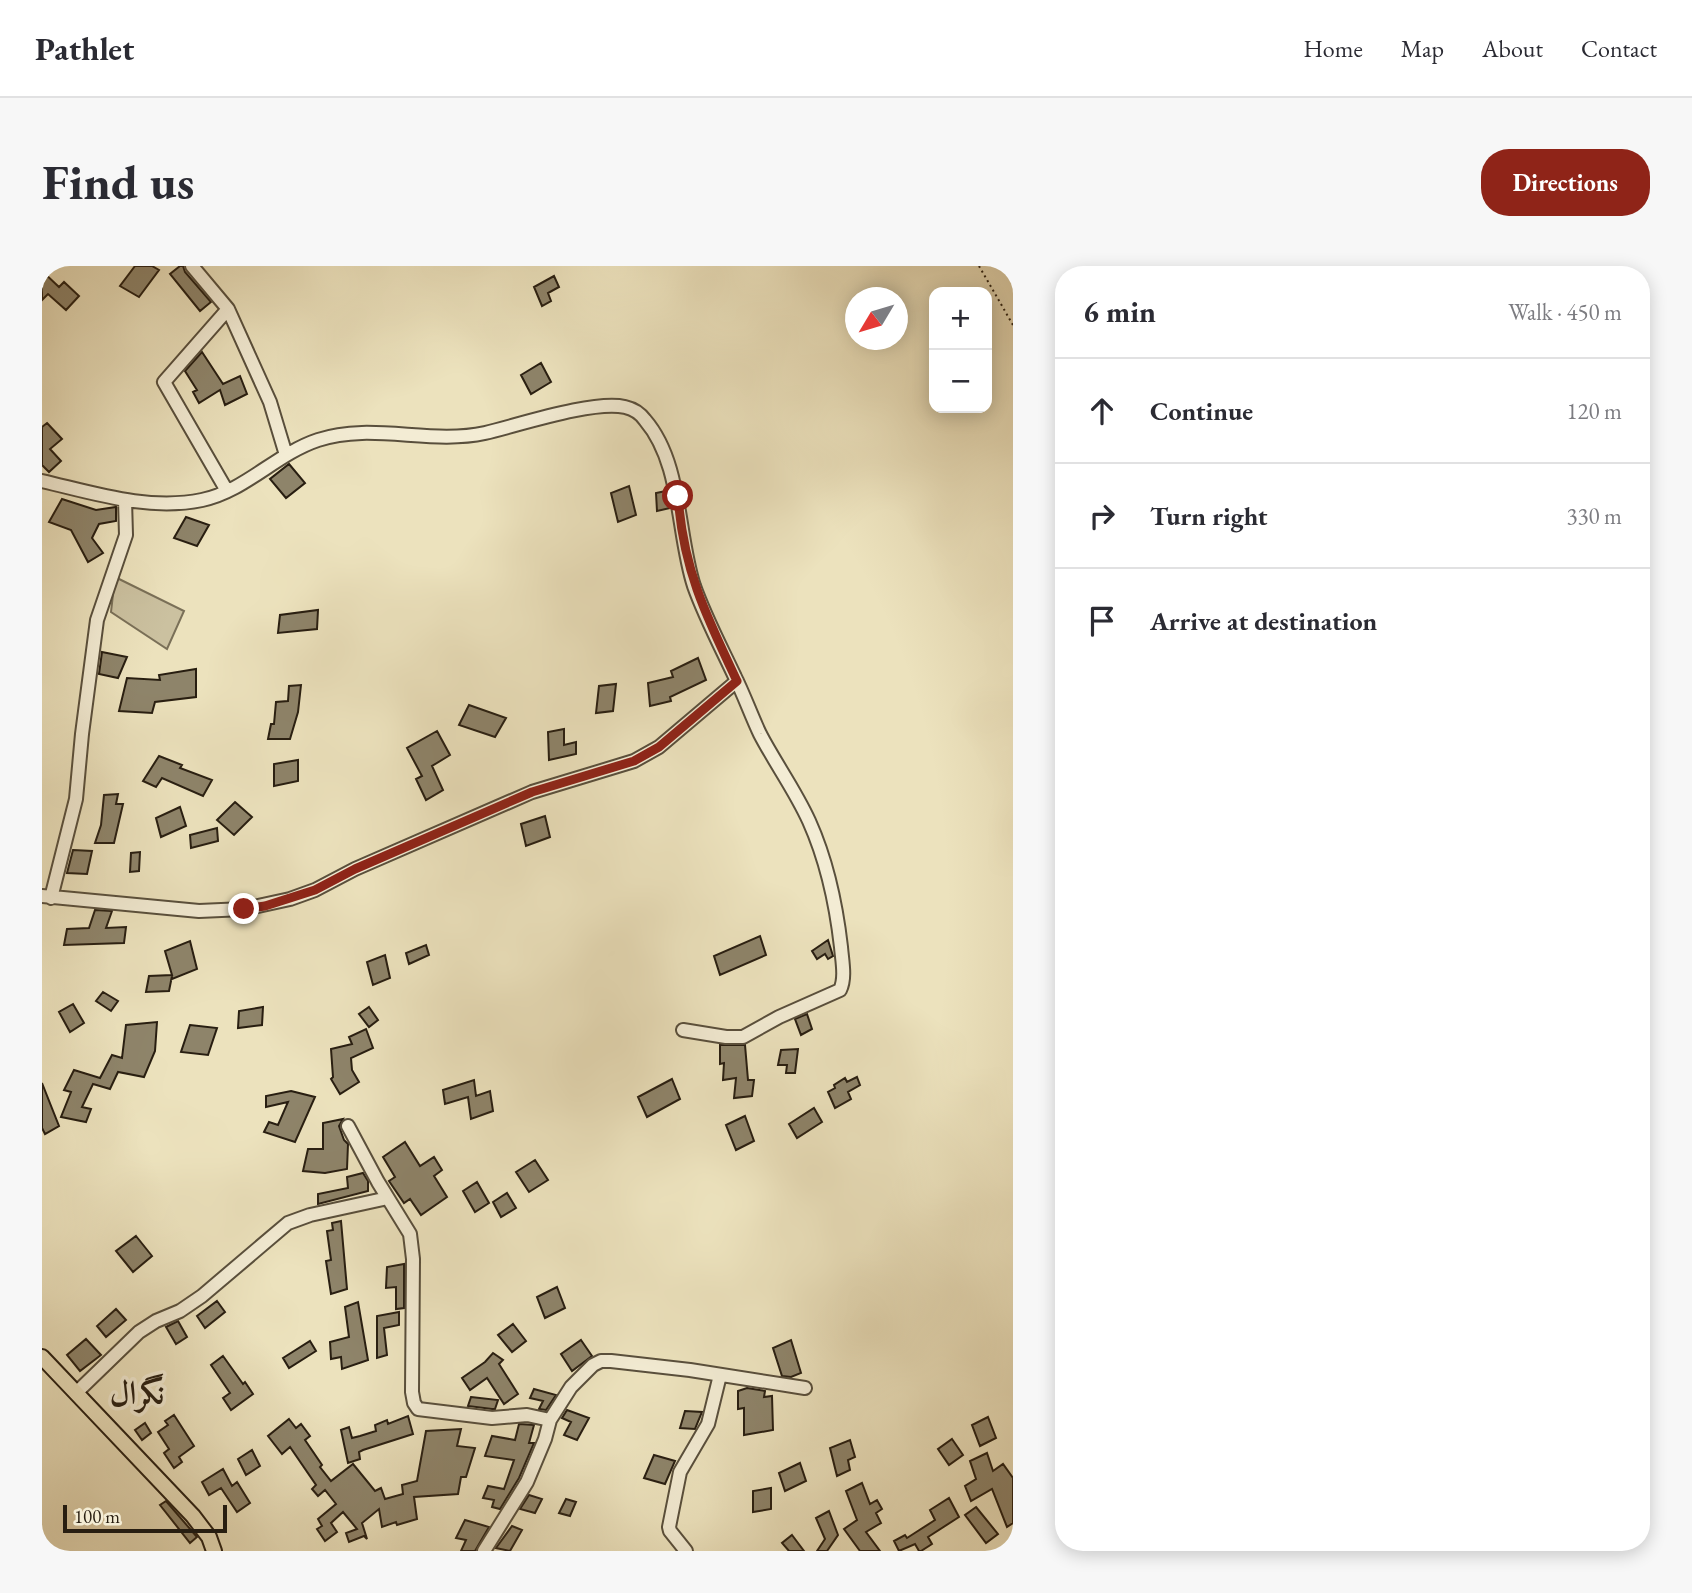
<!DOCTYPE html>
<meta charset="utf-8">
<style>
:root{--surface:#fff;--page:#f7f7f7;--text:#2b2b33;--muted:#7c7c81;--line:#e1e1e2;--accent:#8f2418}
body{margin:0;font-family:"EB Garamond",Amiri,serif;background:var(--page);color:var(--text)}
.controls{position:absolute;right:21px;top:21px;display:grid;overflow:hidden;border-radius:14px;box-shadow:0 4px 18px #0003}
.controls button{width:63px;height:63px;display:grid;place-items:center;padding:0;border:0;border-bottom:2px solid var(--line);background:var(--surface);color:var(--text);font:35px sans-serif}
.compass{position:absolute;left:803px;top:21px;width:63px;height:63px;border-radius:50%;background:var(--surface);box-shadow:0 4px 18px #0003;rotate:232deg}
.scale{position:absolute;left:21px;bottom:18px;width:164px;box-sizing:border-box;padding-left:7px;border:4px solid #281e11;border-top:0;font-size:19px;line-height:24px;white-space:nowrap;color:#281e11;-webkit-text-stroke:5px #f3ecd4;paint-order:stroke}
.stop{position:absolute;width:21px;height:21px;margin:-16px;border:5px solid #8f2418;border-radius:50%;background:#fff}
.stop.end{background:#8f2418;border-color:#fff;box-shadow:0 2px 7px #0008}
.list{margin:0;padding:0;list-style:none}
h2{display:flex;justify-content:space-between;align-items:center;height:91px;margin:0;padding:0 28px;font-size:30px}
h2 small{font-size:23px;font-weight:400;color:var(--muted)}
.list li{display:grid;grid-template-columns:46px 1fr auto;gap:21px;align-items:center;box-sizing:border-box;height:105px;padding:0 28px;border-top:2px solid var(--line)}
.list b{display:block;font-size:26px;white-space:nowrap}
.list em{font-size:23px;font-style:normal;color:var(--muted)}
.icon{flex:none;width:38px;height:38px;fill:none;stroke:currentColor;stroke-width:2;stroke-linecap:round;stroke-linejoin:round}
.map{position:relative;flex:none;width:971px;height:1285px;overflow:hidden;border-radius:28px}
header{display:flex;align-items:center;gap:42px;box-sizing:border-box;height:98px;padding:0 35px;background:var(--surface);border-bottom:2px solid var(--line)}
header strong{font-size:33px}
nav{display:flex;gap:38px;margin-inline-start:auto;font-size:24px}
.intro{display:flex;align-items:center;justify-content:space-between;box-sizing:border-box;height:168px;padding:0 42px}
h1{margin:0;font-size:49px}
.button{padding:18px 32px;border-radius:28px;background:var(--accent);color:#fff;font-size:24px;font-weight:700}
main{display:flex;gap:42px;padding:0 42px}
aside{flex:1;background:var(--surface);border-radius:28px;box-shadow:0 4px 18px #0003}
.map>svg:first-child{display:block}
.green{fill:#cbc1a0;stroke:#7a7058;stroke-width:2}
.building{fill:#8e846a;stroke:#281e11;stroke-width:2}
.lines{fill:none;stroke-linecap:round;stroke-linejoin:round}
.minor-casing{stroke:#594f3c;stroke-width:16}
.major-casing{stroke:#281e11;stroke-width:18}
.path{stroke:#281e11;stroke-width:2;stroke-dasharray:2 3.5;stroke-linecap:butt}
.minor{stroke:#f3ecd4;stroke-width:12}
.major{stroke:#ece2bd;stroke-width:14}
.route{stroke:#8f2418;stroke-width:9}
.labels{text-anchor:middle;stroke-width:7;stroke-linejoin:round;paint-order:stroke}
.district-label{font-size:33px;font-weight:bold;fill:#281e11;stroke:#f3ecd4}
</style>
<header>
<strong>Pathlet</strong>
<nav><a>Home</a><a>Map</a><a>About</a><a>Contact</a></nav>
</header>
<div class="intro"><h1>Find us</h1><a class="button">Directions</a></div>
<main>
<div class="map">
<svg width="971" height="1285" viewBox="0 0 971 1285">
<rect width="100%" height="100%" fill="#ece2bd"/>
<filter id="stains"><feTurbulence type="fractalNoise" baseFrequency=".00286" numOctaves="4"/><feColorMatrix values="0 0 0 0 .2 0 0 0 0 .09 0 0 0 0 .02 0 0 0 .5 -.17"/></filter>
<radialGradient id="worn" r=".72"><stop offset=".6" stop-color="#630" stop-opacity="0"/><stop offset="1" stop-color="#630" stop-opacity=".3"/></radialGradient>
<path class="green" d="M73 311 142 345 125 383 69 346Z"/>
<path class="building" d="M93 0H110L117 4 97 31 78 20Z
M138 0H141L143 6 169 36 158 45 128 8Z
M0 5 17 21 22 16 37 30 24 44 6 28 0 34Z
M512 10 517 21 506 27 509 35 500 40 492 21Z
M160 86 181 118 198 110 205 128 183 139 178 124 157 137 151 126 155 124 143 105Z
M499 97 509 116 489 128 479 109Z
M5 157 20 173 8 183 19 195 7 206 0 199V161Z
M247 198 263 217 244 232 228 213Z
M587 220 594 249 576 256 569 227Z
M624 225 628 242 615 245 614 227Z
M20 233 54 244 74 241V255L57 258 50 272 61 287 46 296 29 264 7 256Z
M144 251 167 259 155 280 132 272Z
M276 344 275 363 236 367 238 349Z
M60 386 85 391 76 412 57 408Z
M656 392 664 414 628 431 629 435 608 440 606 417 631 411 629 405Z
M154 403V431L113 436 110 447 77 445 85 412 118 414 117 409Z
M574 418 571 445 554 447 557 420Z
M259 419 256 446 248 473H226L229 458H232L234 436 246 435 247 420Z
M427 439 464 452 453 471 417 459Z
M522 463V479L534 476V488L507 494 506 466Z
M395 465 408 489 390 500 401 524 384 534 374 513 380 510 365 482Z
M117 490 140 499 138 502 170 514 161 530 120 512 114 521 101 515Z
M256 494V515L232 520V498Z
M76 528 74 538H81L72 577H53L59 559 62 529Z
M193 536 210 551 192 569 175 554Z
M138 541 144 560 119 571 114 552Z
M503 550 508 571 484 580 479 558Z
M175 562 176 575 149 582 148 569Z
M31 584 50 585 45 608 25 607Z
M98 586 97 605 88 606 89 587Z
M53 644 70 645 64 662 84 661 82 677 22 679 25 663 47 662Z
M718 670 724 689 678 709 672 690Z
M786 674 791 690 786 693 783 688 775 693 770 685Z
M148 675 155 703 130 713V710L127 725 104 726 107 710 130 709 123 685Z
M384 679 387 689 367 698 364 687Z
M343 689 348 712 331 719 325 696Z
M61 726 76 735 69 745 54 735Z
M31 738 42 757 28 766 17 746Z
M221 741 220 759 196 762 197 745Z
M327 741 336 754 327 761 317 748Z
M765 748 770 763 759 769 753 753Z
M115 756 113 785 102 811 76 806 68 823 51 818 40 841 49 843 44 856 19 851 29 826 22 824 32 804 58 812 70 789 80 792 84 759Z
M148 759 175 762 166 789 139 786Z
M324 763 331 782 309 792 310 804 317 816 298 828 289 813 291 811 289 783 310 778 307 771Z
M678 779H703L706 814H712L710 830 692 832 694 812 681 814 682 797 678 798Z
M756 783 753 807H744L745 799H736L739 784Z
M815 811 818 819 806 826 809 833 793 842 786 826 793 822 792 819 803 812 805 816Z
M630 813 638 833 605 851 596 831Z
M432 814 434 830 448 825 451 845 429 853 426 831 403 838 401 824Z
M0 817 17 860 3 868 0 862Z
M249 825 273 831 253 876 222 866 227 856 236 859 246 836 224 841V830Z
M772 842 780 856 755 872 747 858Z
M703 850 712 875 694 884 684 859Z
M301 853 297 860 302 874 306 878 305 903 283 907 261 905 266 883H281V857Z
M363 876 378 900 392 891 400 904 392 910 405 931 379 949 368 933 362 937 347 915 353 911 341 891Z
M493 894 506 914 487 926 474 906Z
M321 907 326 915V925L276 938V928L306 922 305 911Z
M435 916 447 937 433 946 421 925Z
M465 927 474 942 459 951 451 936Z
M299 955 305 1023 289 1028 284 995 289 994 285 965 291 964 290 957Z
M94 970 110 990 91 1006 74 985Z
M362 998V1042L354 1043V1021L344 1022 345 1001Z
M515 1021 523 1042 503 1052 495 1031Z
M175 1035 183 1046 163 1062 155 1050Z
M316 1036 326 1094 300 1103 299 1091 289 1093 288 1076 307 1071 303 1041Z
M74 1043 84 1054 64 1071 55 1060Z
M357 1046V1059L342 1062 345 1089 335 1092V1050Z
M136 1055 145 1071 134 1078 124 1061Z
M471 1058 484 1075 470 1086 456 1069Z
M44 1073 59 1089 38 1105 25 1089Z
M539 1074 550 1090 530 1105 519 1088Z
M749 1074 759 1107 749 1111 740 1110 731 1082Z
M268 1075 274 1085 247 1102 241 1092Z
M451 1087 461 1094 457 1098 476 1128 462 1138 445 1112 428 1124 420 1112 443 1096Z
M181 1090 201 1118 203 1116 211 1128 189 1144 181 1132 188 1127 169 1099Z
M705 1122 723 1125 722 1131 730 1130 731 1164 702 1169V1142L696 1143V1125Z
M492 1123 514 1129 504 1144 497 1143 501 1135 488 1132Z
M429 1131 456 1134 453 1143H450L426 1140Z
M525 1144 547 1152 535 1174 522 1169 529 1156 520 1152Z
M643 1145 660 1146 653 1163 638 1162Z
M132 1149 152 1180 137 1191 140 1196 132 1202 122 1187 127 1183 116 1166 126 1159 123 1155Z
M366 1150 371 1168 321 1184 317 1186 318 1193 306 1197 299 1164 307 1161 310 1172 318 1170 334 1165 333 1159 345 1154 346 1158Z
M946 1151 954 1172 938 1180 930 1159Z
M247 1153 254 1162 259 1158 268 1170 263 1174 280 1199 278 1201 289 1215 311 1198 333 1225 339 1222 343 1233 361 1228 360 1219 375 1215 384 1165 419 1163 415 1180 433 1182 424 1211H419L416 1228 372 1231 375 1253 355 1259 354 1256 340 1261 337 1243 320 1257 325 1273 322 1270 307 1276 304 1267 315 1263 301 1246 289 1257 295 1266 283 1275 275 1263 280 1260 276 1253 294 1238 283 1224 276 1230 270 1223 274 1219 248 1181 240 1188 226 1170Z
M103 1157 109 1167 100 1174 93 1164Z
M477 1158 492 1159 487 1177H492L477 1212 458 1243 450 1241 452 1234 441 1232 446 1220 462 1223 472 1194 443 1190 450 1170 473 1174Z
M910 1173 921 1189 907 1199 896 1183Z
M808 1174 813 1191 806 1194 808 1204 795 1210 788 1182Z
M210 1184 218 1200 204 1209 196 1193Z
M945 1187 951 1205 961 1198 971 1212V1257L965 1261 950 1223 929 1235 923 1220 934 1213 928 1195Z
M612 1189 633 1195 623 1218 602 1212Z
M758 1197 764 1215 743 1225 737 1207Z
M181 1203 190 1220 195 1216 208 1237 195 1246 179 1222 167 1229 160 1216Z
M820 1217 828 1238 835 1234 840 1243 834 1247 839 1257 824 1266 838 1285H818L802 1263 815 1254 804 1225Z
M729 1222V1243L711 1246V1225Z
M487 1229 500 1233 493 1247 478 1243Z
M907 1232 917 1251 886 1271 890 1278 879 1285H877L873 1278 857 1285 852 1275 863 1269 865 1272 893 1254 888 1244Z
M524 1233 534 1236 528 1250 517 1247Z
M124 1235 155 1271 148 1277 118 1239Z
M934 1241 956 1268 944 1277 923 1249Z
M787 1245 796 1269 785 1285H775L783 1273 774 1252Z
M423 1254 447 1261 433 1285H419L424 1274 414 1272Z
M470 1260 480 1264 468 1285 454 1282Z
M750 1269 762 1285H747L740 1277Z"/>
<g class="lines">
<g class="minor-casing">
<path id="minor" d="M150 0 186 43 228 136 244 189
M0 215C52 227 106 245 160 234 203 225 234 188 276 174 329 156 388 179 443 167 477 159 551 134 583 141 592 143 598 147 603 154 640 197 635 268 652 320 663 351 679 381 693 411 702 429 709 449 718 468 733 497 753 524 767 555 785 595 794 637 799 681 800 694 804 712 798 724L737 751 701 771H684L641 764
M185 225 122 116 186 43
M0 630 157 645 202 643 248 633 273 624 313 603 490 526 592 495 617 481 695 415
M9 632 34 533 40 468 55 354 84 269 83 234
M306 860 336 916 368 968 371 993 370 1126 372 1137 376 1143 450 1152 485 1149 508 1154
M34 1127 97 1066 114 1055 138 1045 160 1030 246 957 268 949 346 932
M442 1285 485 1216 503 1173 508 1154 529 1121 551 1099 559 1095H569L648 1104 763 1122
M644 1285 628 1265 627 1261 638 1206 666 1158 678 1109"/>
</g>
<g class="major-casing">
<path id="major" d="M0 1091 151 1250 167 1271 172 1285"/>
</g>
<path class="path" d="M937 0 971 59"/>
<use href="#minor" class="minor"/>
<use href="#major" class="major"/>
</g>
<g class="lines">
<path class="route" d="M202 643 223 640 273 624 313 603 490 526 592 495 617 481 695 415C664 350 641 303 636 230"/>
</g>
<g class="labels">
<g class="district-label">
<text x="95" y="1138">نگرال</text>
</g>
</g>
<rect width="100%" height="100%" filter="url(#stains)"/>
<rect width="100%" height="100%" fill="url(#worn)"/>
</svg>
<div class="controls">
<button>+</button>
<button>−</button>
</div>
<svg class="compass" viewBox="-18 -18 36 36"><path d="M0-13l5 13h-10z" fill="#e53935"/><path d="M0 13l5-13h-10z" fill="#7c7c81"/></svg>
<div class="scale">100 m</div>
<div class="stop" style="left:636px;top:230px"></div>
<div class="stop end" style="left:202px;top:643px"></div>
</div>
<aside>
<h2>6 min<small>Walk · 450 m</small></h2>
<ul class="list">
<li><svg class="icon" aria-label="ahead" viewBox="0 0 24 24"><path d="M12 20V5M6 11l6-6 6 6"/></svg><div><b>Continue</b></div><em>120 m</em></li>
<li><svg class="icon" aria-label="right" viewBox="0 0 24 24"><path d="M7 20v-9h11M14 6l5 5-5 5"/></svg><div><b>Turn right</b></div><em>330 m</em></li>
<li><svg class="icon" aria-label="arrive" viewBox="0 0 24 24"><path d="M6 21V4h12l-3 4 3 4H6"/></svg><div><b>Arrive at destination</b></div></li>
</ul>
</aside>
</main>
